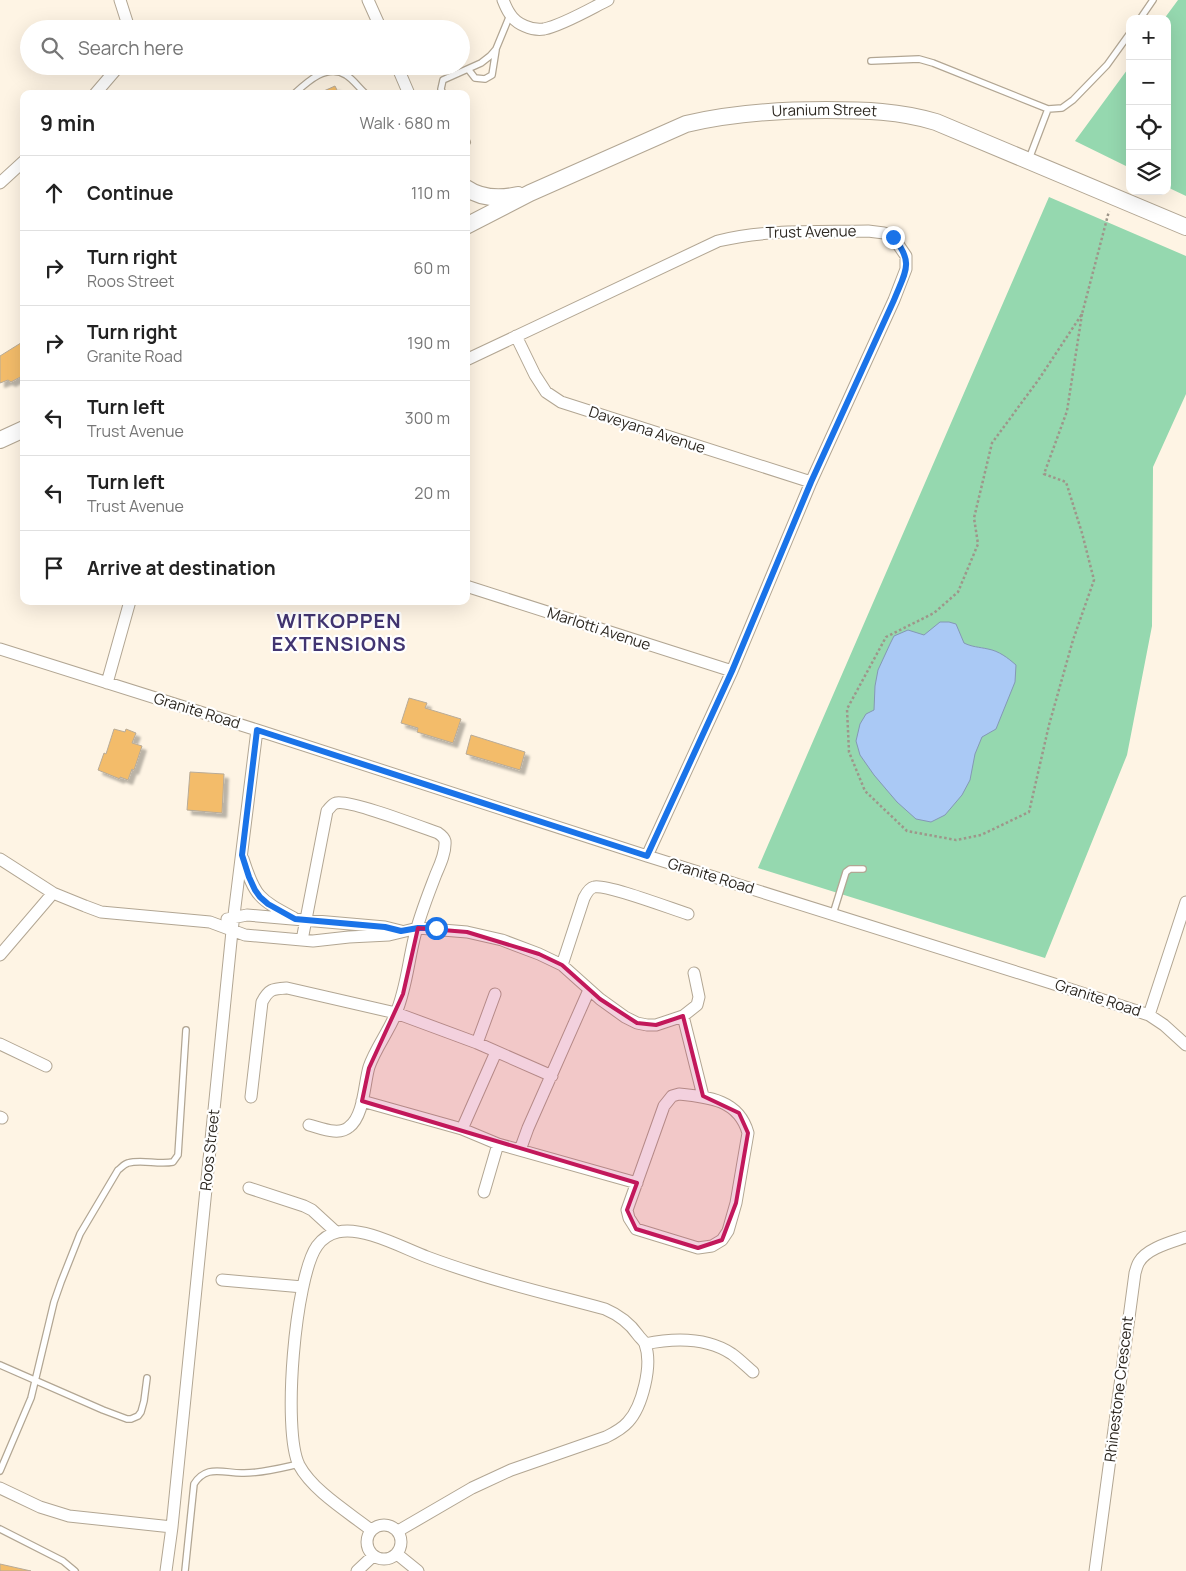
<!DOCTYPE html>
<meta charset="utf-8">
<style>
:root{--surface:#fff;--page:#f6f6f6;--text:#222;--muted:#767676;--line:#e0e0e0}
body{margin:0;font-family:Manrope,sans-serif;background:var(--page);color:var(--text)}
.controls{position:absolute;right:15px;top:15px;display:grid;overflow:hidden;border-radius:10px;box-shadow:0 5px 20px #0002}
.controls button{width:45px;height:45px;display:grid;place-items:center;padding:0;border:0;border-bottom:1px solid var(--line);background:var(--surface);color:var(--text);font:25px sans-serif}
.stop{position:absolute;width:15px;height:15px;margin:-11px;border:4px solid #1a73e8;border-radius:50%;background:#fff}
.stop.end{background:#1a73e8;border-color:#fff;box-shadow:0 1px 5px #0008}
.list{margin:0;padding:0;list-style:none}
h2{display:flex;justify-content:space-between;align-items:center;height:65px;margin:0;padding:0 20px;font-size:21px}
h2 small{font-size:16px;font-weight:400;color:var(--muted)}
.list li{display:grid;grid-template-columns:32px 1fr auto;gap:15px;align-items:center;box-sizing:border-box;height:75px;padding:0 20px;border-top:1px solid var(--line)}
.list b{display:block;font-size:19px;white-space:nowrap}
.list p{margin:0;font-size:16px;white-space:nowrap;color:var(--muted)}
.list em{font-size:16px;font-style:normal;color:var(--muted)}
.icon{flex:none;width:28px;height:28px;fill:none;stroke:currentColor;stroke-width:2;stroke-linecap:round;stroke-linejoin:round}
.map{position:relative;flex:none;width:1186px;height:1571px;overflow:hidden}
.search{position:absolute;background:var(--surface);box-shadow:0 5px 20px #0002;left:20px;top:20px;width:450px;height:55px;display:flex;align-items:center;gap:12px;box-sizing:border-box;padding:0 18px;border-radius:28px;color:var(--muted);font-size:19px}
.panel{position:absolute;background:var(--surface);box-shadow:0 5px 20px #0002;left:20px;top:90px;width:450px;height:515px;border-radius:10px}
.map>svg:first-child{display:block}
.green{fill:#95d8af}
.water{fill:#aac9f5;stroke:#8498b5}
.building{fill:#f3bc6a;stroke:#b8ab98;filter:url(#shadow)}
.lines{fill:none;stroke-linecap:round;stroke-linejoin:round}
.lane-casing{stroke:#b2a693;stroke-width:8}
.street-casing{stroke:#b2a693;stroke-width:13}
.secondary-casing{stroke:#b2a693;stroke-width:18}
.path{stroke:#9e968a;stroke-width:2.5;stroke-dasharray:2.5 2.5;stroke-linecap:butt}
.lane{stroke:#fff;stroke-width:5.5}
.street{stroke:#fff;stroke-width:11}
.secondary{stroke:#fff;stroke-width:16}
.route{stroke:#1a73e8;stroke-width:6}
.marked{fill:#c2185b;fill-opacity:0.2;stroke:#c2185b;stroke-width:4;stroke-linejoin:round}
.labels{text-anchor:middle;stroke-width:4.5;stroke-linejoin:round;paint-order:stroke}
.street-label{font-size:15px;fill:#2c2720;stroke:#fff}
.district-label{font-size:20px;font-weight:bold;letter-spacing:1px;fill:#423571;stroke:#fff}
</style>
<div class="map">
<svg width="1186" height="1571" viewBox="0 0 1186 1571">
<defs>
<filter id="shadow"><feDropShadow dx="4.5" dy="4.5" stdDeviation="1" flood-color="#0004"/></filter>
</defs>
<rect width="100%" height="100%" fill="#fef4e4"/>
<path class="green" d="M1178 0H1186V196L1167 187V19H1164Z
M1130 66V168L1075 141Z
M1049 197 1186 256V394L1153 467 1152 626 1127 755 1045 958 758 868Z"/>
<path class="water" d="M940 622H949L956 624 964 643C972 647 979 647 988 649 999 651 1008 658 1016 665L1015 682 1000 719 996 729 982 737 975 754 970 780 962 795 945 815 931 822 916 819 897 802 874 775 860 755 856 741 860 724 866 714 874 710 875 686 878 670 890 644 894 636 908 630 924 635Z"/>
<path class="building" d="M335 86 339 94H317Z
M24 341V375L11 382 8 380 0 383V356Z
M409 698 427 703 425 708 461 719 453 743 417 732 418 728 401 723Z
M114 729 125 732 126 729 136 733 132 743 142 746 134 770 132 769 128 780 120 777V779L98 770 104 753 106 754Z
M471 735 525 752 520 770 466 754Z
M190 772 224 774 222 813 187 810Z
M0 1564 31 1571H0Z"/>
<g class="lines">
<g class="lane-casing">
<path id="lane" d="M1140 19 1153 0
M871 61 919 59 933 63 1048 109 1062 108 1073 100 1107 65 1130 33
M468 69 475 78 485 79 492 75 496 50
M294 94C307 82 327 63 346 75 353 79 359 88 366 94
M443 94 441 89 443 80 481 63 490 56 496 49 510 15
M466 140 467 142
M1029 159 1048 109
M833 914 846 872 850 869H863
M0 1365 103 1410 127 1419H131L138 1416 141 1412 144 1401 147 1378
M0 1471 31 1398 54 1302 61 1282 80 1234 118 1170C121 1168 124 1164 128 1163 142 1159 158 1165 173 1162L178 1155 186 1030
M0 1529 63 1561 75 1571
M185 1571 194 1484C197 1479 202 1474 209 1472 220 1469 233 1474 244 1473 263 1473 281 1468 299 1464"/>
</g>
<g class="street-casing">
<path id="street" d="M120 0 128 25V29
M368 0 381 29
M503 0C505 5 507 10 510 14 516 24 532 31 544 29 563 25 590 9 608 0
M397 66 409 94
M95 94 119 66
M0 183 24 161
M516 336 535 375 546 392 561 402 811 482
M466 360 718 241C767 229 818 232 868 231L884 233 893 237 906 256V269L894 300 811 482 732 671 647 856
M466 586 732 671
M0 649 257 730 647 856 1051 983 1149 1015 1164 1025 1186 1045
M107 683 130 601
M0 859 53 893 85 906 101 912 210 922 245 935 313 941 349 937 389 935 418 928 467 932 502 940 539 954 562 965 600 999 625 1017 637 1023 647 1025H656L683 1016 697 1005 699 997 694 973
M243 859C255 897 259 899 294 918
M227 919 247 915 385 927 401 931
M302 940 327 811C330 808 332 804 336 803 348 799 421 827 438 833 441 835 444 837 445 841 446 852 440 865 436 874 428 895 419 917 414 939 408 964 406 989 396 1013 389 1031 375 1049 369 1067 364 1084 364 1116 349 1127 339 1136 321 1128 309 1125
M0 955 53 893
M562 965 584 898C586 894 589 888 594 887 607 884 672 909 688 914
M1149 1015 1186 902
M683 1016 703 1096
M477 1043 495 994
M0 1044 46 1066
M679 1094C709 1097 739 1100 748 1133L736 1203 728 1231 722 1240 712 1246 698 1248 636 1229 629 1218 627 1210 664 1106 672 1096Z
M251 1097 262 1002C269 989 272 989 287 988L396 1013 477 1043 552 1076
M362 1101 462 1129 498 1144 637 1183
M0 1117 2 1118
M462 1129 496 1052
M520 1150 528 1128 589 990
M249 1188 304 1206 312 1210 336 1232
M484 1192 498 1144
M222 1280 303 1287
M645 1344C674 1338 706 1337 732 1354 739 1359 746 1366 753 1372
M0 1488 40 1507 69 1516 172 1527
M367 1542a17 17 0 1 1 34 0a17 17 0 1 1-34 0Z
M371 1530C348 1512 313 1491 299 1465 282 1431 295 1277 317 1246 322 1239 329 1234 338 1232 363 1226 403 1248 427 1257 443 1263 458 1268 474 1273 517 1287 561 1297 605 1309 619 1315 629 1322 638 1335 640 1338 644 1341 645 1344 653 1365 642 1407 628 1422 622 1429 614 1433 606 1437L511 1470 472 1488 398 1531
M397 1554 418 1571
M166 1571 172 1527 232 931 257 730
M357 1571 373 1556
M1095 1571 1135 1273C1136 1270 1137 1265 1139 1262 1147 1248 1172 1242 1186 1237"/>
</g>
<g class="secondary-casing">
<g id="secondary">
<path d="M466 188C482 199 500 199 518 195"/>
<path id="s1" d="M466 226 530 193 686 124C732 113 779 110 826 110 864 110 900 111 936 122L1186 227"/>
<path d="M0 440 24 429"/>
</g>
</g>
<path class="path" d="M1082 314 1067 411 1044 474 1066 482 1082 533 1094 580 1073 640 1049 725 1029 812 981 835 956 840 907 831 865 791 849 752 847 709 886 637 934 613 958 592 978 544 974 518 992 443 1039 379 1082 314 1109 211"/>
<use href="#lane" class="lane"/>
<use href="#street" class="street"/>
<use href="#secondary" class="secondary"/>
</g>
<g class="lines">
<path class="route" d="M436 928H418L401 931 385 927 295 919 268 904 260 897 255 890 249 877 242 855 257 730 647 856 732 671 811 482 894 300C905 272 915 263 893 237"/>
</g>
<path class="marked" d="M418 928 467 932 539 954 562 965 600 999 637 1023 656 1025 683 1016 703 1096 739 1113 748 1133 736 1203 722 1240 698 1248 636 1229 627 1210 637 1183 362 1101 369 1068 403 994Z"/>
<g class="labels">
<g class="street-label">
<text dy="5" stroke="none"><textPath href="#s1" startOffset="382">Uranium Street</textPath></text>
<text transform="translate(811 232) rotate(-1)" y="5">Trust Avenue</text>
<text transform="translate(647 430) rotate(18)" y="5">Daveyana Avenue</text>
<text transform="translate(599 629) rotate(18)" y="5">Marlotti Avenue</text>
<text transform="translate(197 711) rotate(17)" y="5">Granite Road</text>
<text transform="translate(711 876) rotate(17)" y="5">Granite Road</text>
<text transform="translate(1098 998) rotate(18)" y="5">Granite Road</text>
<text transform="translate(210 1150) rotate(-84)" y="5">Roos Street</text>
<text transform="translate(1119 1389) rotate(-83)" y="5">Rhinestone Crescent</text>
</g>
<g class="district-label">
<text x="339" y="628">WITKOPPEN<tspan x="339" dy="23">EXTENSIONS</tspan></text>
</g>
</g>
</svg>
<div class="controls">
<button>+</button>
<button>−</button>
<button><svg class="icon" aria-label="locate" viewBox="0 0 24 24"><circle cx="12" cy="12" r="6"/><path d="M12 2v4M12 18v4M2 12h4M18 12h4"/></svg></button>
<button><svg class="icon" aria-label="layers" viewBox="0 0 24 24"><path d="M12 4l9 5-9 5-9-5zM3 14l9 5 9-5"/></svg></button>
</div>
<div class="stop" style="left:436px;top:928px"></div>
<div class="stop end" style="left:893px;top:237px"></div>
<div class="search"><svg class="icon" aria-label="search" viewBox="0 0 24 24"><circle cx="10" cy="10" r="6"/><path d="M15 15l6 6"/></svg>Search here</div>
<section class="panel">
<h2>9 min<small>Walk · 680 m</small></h2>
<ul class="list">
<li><svg class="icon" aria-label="ahead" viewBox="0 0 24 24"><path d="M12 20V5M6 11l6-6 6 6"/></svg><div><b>Continue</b></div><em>110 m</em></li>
<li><svg class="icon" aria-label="right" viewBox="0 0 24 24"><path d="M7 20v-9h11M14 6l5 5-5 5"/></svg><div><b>Turn right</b><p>Roos Street</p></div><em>60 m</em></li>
<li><svg class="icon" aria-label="right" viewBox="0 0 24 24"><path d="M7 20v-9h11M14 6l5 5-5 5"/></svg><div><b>Turn right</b><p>Granite Road</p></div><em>190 m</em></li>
<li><svg class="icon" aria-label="left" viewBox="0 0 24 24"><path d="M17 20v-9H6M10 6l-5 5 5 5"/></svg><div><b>Turn left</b><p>Trust Avenue</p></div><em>300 m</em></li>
<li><svg class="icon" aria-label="left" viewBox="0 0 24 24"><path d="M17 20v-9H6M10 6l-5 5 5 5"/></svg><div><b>Turn left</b><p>Trust Avenue</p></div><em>20 m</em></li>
<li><svg class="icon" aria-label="arrive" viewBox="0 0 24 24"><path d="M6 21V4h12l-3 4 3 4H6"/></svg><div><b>Arrive at destination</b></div></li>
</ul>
</section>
</div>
